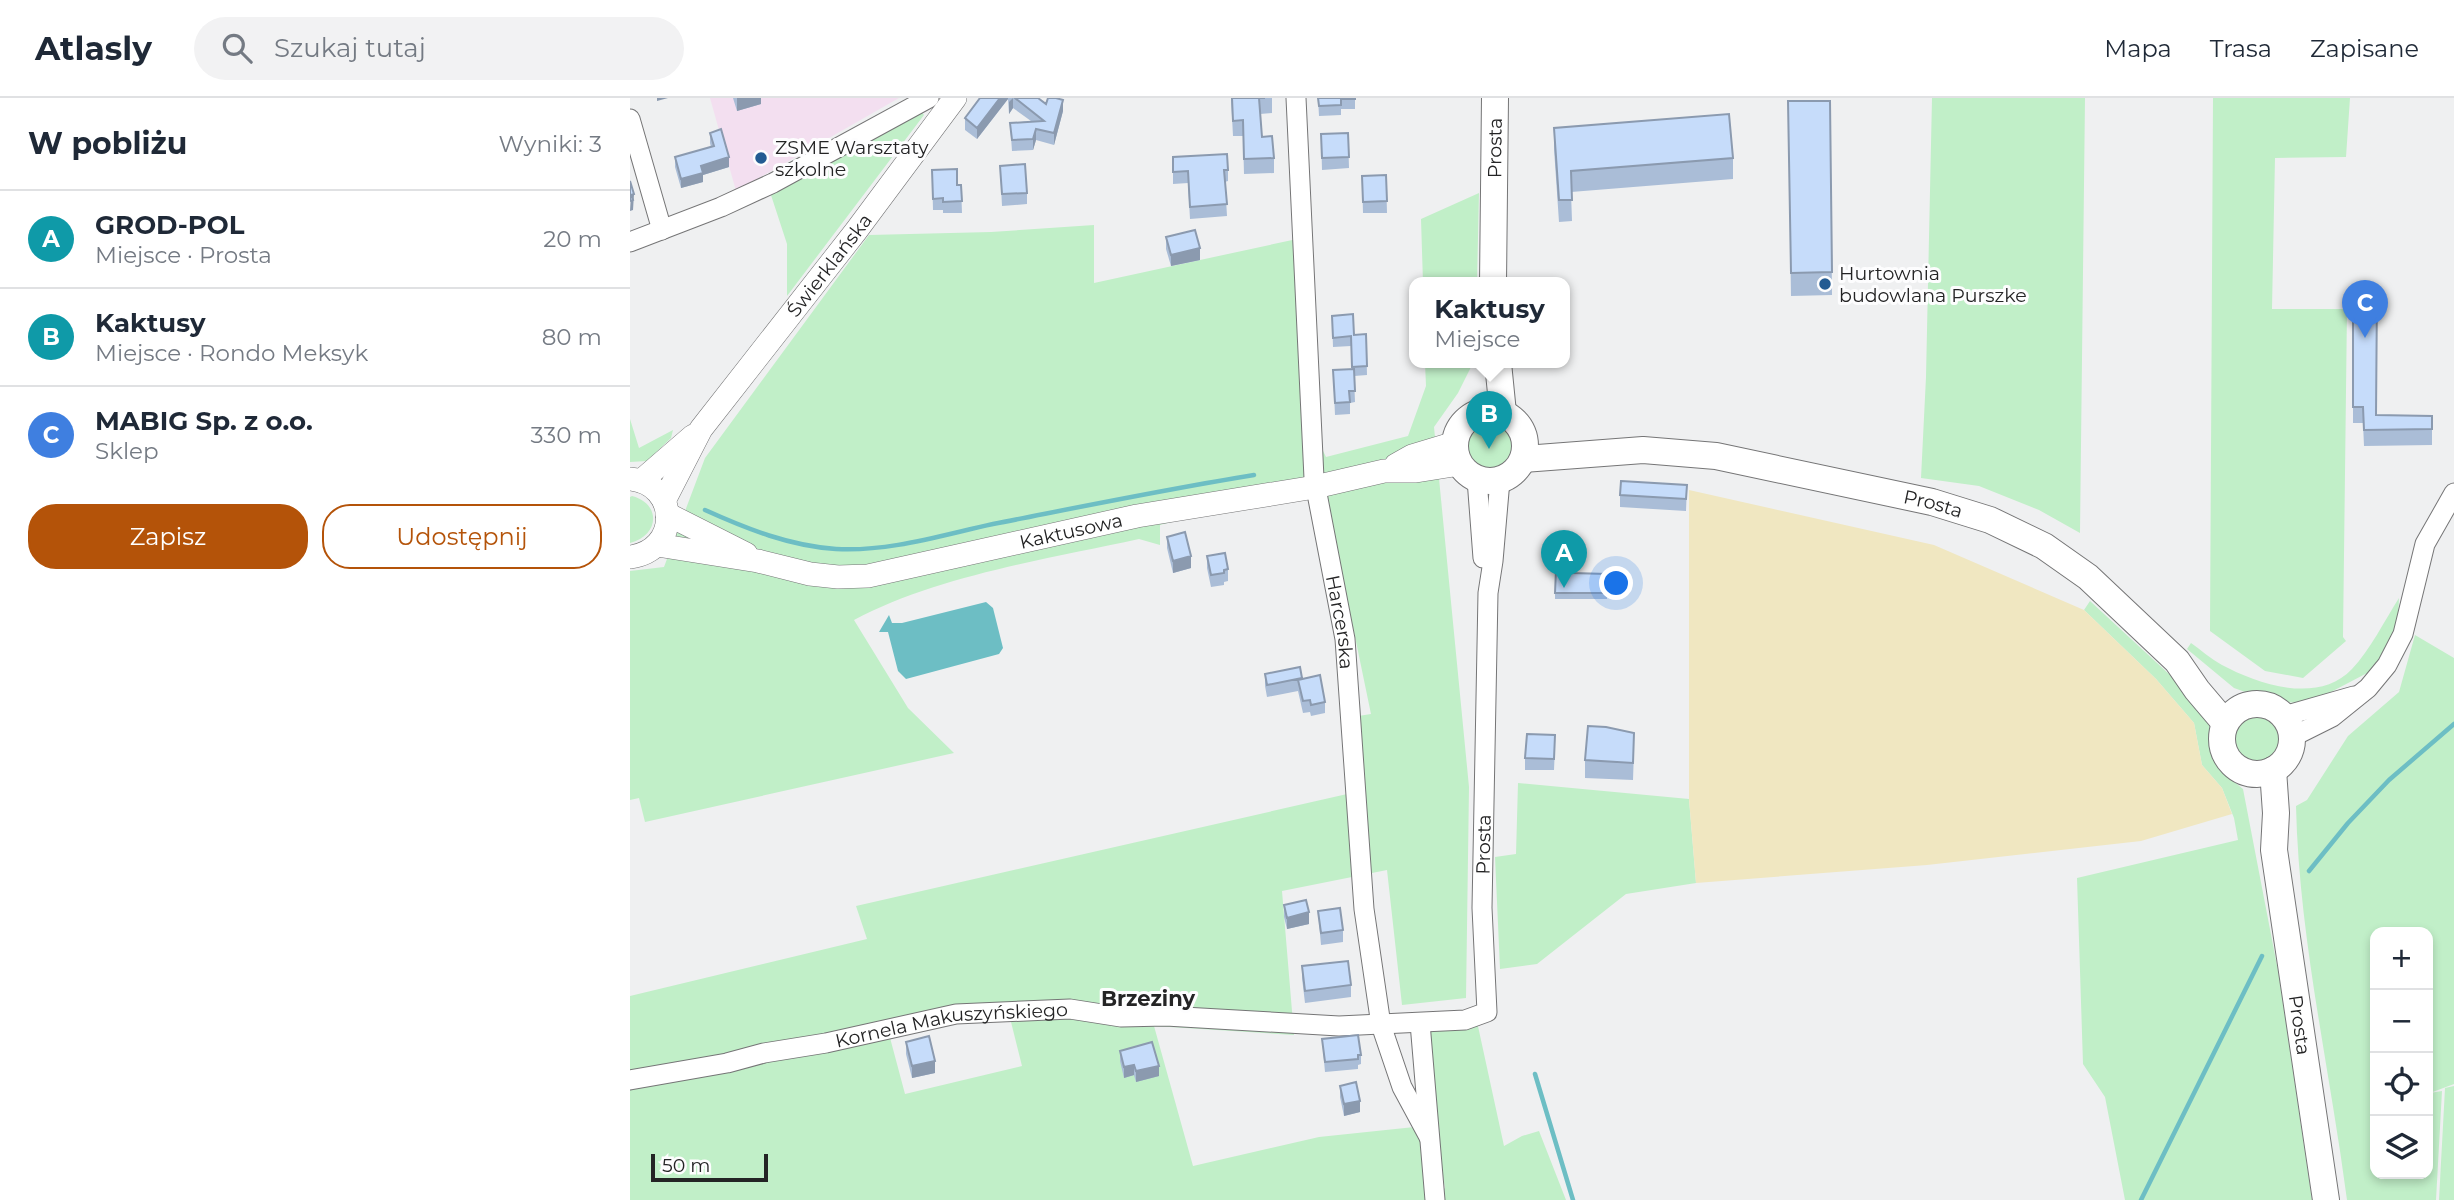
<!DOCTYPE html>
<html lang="pl">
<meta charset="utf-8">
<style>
:root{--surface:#fff;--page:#f2f2f3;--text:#1f2937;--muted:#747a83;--line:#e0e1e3;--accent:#b45309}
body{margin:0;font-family:Montserrat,sans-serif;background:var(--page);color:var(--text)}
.controls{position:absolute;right:21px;bottom:21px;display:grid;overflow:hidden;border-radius:14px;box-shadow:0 4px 10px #0003}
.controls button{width:63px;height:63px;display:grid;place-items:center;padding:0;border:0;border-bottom:2px solid var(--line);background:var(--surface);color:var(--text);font:35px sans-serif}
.scale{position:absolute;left:21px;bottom:18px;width:117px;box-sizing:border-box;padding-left:7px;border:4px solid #242425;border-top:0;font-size:19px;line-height:24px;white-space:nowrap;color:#242425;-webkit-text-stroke:5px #fdfdfe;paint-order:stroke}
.you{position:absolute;left:987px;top:486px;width:24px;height:24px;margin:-18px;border:5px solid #fff;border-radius:50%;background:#1a73e8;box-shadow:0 0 0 10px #1a73e833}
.badge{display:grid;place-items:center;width:46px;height:46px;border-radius:50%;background:var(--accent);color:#fff;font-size:23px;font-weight:700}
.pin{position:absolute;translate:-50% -58px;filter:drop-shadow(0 2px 4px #0008)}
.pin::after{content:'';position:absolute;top:37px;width:24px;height:21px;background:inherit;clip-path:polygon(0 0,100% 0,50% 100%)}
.popup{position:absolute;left:779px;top:179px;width:161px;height:91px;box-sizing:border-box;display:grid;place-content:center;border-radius:14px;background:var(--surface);filter:drop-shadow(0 2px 5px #0005);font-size:23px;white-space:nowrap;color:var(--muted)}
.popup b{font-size:26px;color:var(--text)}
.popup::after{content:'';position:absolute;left:50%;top:100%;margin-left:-14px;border:14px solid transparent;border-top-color:var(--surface)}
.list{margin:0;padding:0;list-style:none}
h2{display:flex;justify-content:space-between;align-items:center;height:91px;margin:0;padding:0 28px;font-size:30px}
h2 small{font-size:23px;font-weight:400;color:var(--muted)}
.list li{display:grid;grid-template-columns:46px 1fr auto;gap:21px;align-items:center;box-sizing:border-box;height:98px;padding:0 28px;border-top:2px solid var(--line)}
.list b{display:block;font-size:26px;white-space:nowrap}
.list p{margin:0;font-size:23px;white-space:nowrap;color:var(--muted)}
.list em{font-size:23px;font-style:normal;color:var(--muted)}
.actions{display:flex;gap:14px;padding:21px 28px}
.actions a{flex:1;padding:16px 0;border:2px solid var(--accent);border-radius:28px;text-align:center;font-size:24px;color:var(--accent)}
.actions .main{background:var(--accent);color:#fff}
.icon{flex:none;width:38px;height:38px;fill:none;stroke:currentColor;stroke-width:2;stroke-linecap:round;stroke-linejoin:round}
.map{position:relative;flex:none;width:1824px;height:1102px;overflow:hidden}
header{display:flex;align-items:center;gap:42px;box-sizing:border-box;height:98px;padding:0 35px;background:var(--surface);border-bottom:2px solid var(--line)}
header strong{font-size:33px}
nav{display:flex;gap:38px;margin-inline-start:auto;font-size:24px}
.search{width:490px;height:63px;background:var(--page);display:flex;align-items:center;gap:18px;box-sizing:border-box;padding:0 24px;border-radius:38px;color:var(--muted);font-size:26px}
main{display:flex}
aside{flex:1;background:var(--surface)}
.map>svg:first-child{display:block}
.education{fill:#f3dff0}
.green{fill:#c1efc8;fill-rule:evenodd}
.sand{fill:#f0e7c1}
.water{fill:#6dbec4}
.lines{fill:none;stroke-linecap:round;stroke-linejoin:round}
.stream{stroke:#6dbec4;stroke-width:4.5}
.minor-casing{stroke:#757576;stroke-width:21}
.tertiary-casing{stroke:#757576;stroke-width:24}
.secondary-casing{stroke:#757576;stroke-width:28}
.minor{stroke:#fff;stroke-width:19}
.tertiary{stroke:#fff;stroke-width:23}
.secondary{stroke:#fff;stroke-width:26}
.wall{fill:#aabdd7}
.shaded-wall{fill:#8b9aaf}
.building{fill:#c6dcfa;stroke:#8b9aaf;stroke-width:2}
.poi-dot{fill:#235b92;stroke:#fdfdfe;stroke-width:2.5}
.labels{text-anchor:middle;stroke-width:6;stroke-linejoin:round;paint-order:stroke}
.poi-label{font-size:19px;fill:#242425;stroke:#fdfdfe;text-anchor:start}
.street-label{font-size:19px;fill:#242425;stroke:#fdfdfe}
.neighbourhood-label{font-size:21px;font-weight:bold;fill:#242425;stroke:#fdfdfe}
</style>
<header>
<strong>Atlasly</strong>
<div class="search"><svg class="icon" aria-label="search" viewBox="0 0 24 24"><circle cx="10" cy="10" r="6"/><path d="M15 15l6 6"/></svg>Szukaj tutaj</div>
<nav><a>Mapa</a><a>Trasa</a><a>Zapisane</a></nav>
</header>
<main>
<aside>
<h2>W pobliżu<small>Wyniki: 3</small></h2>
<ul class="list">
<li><span class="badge" style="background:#0f9aa8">A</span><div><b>GROD-POL</b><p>Miejsce · Prosta</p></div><em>20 m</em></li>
<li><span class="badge" style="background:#0f9aa8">B</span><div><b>Kaktusy</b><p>Miejsce · Rondo Meksyk</p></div><em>80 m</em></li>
<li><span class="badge" style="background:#3f7fe0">C</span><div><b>MABIG Sp. z o.o.</b><p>Sklep</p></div><em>330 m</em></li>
</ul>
<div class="actions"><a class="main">Zapisz</a><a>Udostępnij</a></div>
</aside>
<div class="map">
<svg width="1824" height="1102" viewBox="0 0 1824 1102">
<rect width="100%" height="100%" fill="#eff0f1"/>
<path class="education" d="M80 0H269L106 93Z"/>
<path class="green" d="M1302 0H1455L1450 435 1409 412 1349 388 1291 380 1296 279Z
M1583 0H1720L1716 59 1645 60 1642 211H1717L1713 539 1716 543 1673 580 1635 573 1580 533Z
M291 13 294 17 157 198V146L140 94Z
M849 95 847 185H793L791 121Z
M464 127V185L667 141 677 320 696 359 778 338 796 288 795 265H843L828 295 804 329 839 689 836 900 772 907 757 772 652 793 664 937 524 928 563 1068 689 1039 794 1028 799 1039 795 1102H0V898L237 841 226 808 726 694 722 619 741 616 693 384 530 427V447L509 441C417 461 307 478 224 522L278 610 324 655 15 724 9 700 0 702V473L34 469 75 360 239 137 361 134ZM380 920 392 968 275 996 259 936 330 921Z
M0 321 9 350 43 332 41 340 17 363 0 364Z
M835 349a25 25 0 1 1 50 0a25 25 0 1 1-50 0Z
M2 398C32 406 29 438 0 445V399Z
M1769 500 1768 522 1758 547 1741 573 1699 595 1668 605 1657 604 1638 595H1618L1604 590 1557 551 1561 545C1571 552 1581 561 1592 567 1628 586 1688 607 1722 571 1740 552 1755 522 1769 500Z
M1460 503 1540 577 1579 622 1581 649 1584 660 1591 673 1613 691 1649 878 1682 1102H1495L1475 999 1453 966 1447 780 1608 742 1604 720 1592 690 1572 667 1564 625 1526 581 1454 512Z
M1785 537 1824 560V986L1800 995 1812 993 1806 1102H1717C1700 971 1669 841 1666 708L1677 702 1718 638 1769 594ZM1745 834H1798V1076H1745Z
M1603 641a24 24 0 1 1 48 0a24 24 0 1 1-48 0Z
M888 685 1059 701 1066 785 996 796 907 866 870 871 865 759 886 756Z
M846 919 874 1048 892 1038 909 1033 936 1102H799L815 1090 805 1027 799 932Z
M1824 988V1102H1809L1815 990Z"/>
<path class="sand" d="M1059 392 1304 447 1454 512 1526 581 1564 625 1572 667 1592 690 1602 716 1511 743 1297 767 1066 785 1059 701Z"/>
<path class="water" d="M356 504 363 510 373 550 369 556 276 581 268 573 258 534H249L259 517 262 525H272Z"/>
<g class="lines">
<path class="stream" d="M75 412C117 431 160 448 206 451 259 454 312 437 363 426 450 409 537 391 624 377
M1679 773 1718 725 1759 682 1824 626
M905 976 943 1102
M1511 1102 1632 858"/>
<g class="minor-casing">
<g id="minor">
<path id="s1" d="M666 0 684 380 715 541 734 811 751 927 772 989 799 1039"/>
<path d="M0 21 32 132"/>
<path d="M0 144 91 109 143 85 299 0"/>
<path d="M847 381 853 460"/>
<path d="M1654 618 1724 598"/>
<path d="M1662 639 1702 619 1738 590 1757 567 1773 536 1795 446 1824 395"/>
<path d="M790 925 805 1102"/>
<path id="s2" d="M0 982 97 965 134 955 196 945 326 916 440 911 491 919 536 918 709 928 835 922 857 914 852 810 858 495 863 463 870 382"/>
</g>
</g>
<g class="tertiary-casing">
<g id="tertiary">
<path d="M766 367 782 358 825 345"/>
<path d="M0 381C50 386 50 453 0 459"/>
<path d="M11 383 63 338"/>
<path id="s3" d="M34 403 71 331 226 133 325 0"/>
<path d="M37 416 116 456"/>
<path id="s4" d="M27 447 128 463 180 476 208 479 238 478 507 418 685 389 754 373H786L830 366"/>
</g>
</g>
<g class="secondary-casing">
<g id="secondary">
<path id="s5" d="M863 185 865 0"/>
<path d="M868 265 873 315"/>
<circle cx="860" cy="348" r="35"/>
<path id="s6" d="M893 361 1013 352 1086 358 1302 404 1360 422 1414 448 1458 479 1547 563 1567 592 1595 625"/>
<circle cx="1627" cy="641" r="35"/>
<path id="s7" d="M1643 672 1646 715 1644 752 1696 1102"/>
</g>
</g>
<use href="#minor" class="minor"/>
<use href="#tertiary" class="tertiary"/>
<use href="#secondary" class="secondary"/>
</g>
<path class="wall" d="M103 0H131V6L107 13Z
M350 0H408L416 6 433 13 424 47 406 42 403 52 382 53 380 25 401 23 383 10 379 16 378 1 347 41 335 32V20Z
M601 0H642V15L630 16 632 39 644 60V75L614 76 613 38H603Z
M688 0H725V11H711V17L689 18Z
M1158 3H1200L1202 197 1161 198Z
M924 30 1103 60V81L941 94 942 123 929 124 924 51Z
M80 35 99 69 73 77V84L51 90 45 69V59L81 49 80 45Z
M718 35 719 70 692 72 691 36Z
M543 59 598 72V83L595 84 597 118 560 121 558 85 543 86Z
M370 68 397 95V106L372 108Z
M302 72 327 87H331L332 115H313V112H303Z
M756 77 757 115H733L732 78Z
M536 139 570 162 541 168 536 151Z
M1723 193 1746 317 1802 318V347L1734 348 1733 325H1723Z
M702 218 724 237 736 236 737 277 724 278 725 304 720 305V316L705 317 703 272 722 271 721 248 703 249Z
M1057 387 1056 413 990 409V397Z
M537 439 561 470 543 475 537 450Z
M577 458 598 471V483L594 484V487L581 489 577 470Z
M942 475 977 476V501H925V495Z
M635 576 672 581 695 604V615L681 618 680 614 673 615 668 593 637 599 635 588Z
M925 649 924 672H895V660Z
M1004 653 1003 682 955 680V662Z
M654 807 679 826 657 831 654 819Z
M688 813 713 832V844L691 847Z
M672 868 721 887V899L675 905 672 880Z
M692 941 731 957V966L728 967V971L695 974Z
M276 944 305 975 282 980 276 956Z
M490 953 529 978 506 984 504 977 494 980 490 963Z
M710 988 730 1014 714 1018 710 999Z"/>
<path class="shaded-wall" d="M27 0H38L27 3Z
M107 0H131V6L107 13Z
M370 0H378V1L347 41V30Z
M383 0V10L379 16V4Z
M433 2V13L424 47V35Z
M406 31V42L403 52V41Z
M99 59V69L73 77V84L51 90V81L71 68Z
M4 96 3 112 0 113 1 97Z
M570 150V162L541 168V157Z
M561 458V470L543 475V463Z
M679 814V826L657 831V820Z
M305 963V975L282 980V968Z
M504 967V977L494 980V969Z
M529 968V978L506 984V973Z
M730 1003V1014L714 1018V1006Z"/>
<path class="building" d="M350 0H370L347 30 335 20Z
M385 0H408L416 6 418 0H426L433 2 424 35 406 31 403 41 382 42 380 25 414 23Z
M602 0H635H629L632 39 642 38 644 60 614 61 613 22 603 23Z
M688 0H725V1H711V7L689 8Z
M1158 3H1200L1202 174 1161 175Z
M1099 16 1103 60 941 73 942 102H929L924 30Z
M91 31 99 59 71 68 73 75 51 81 45 59 84 48 80 35Z
M718 35 719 59 692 60 691 36Z
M597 56 598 72H594L597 106 560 109 558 73 543 74V59Z
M395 66 397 95 372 96 370 68Z
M327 71V87H331L332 103 313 104V100L303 101 302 72Z
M756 77 757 103 733 104 732 78Z
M0 83 4 96 1 97 3 102 0 103Z
M565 132 570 150 541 157 536 139Z
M1723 193H1747L1746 317 1802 318V331L1734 332 1733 309H1723Z
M723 216 724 237 736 236 737 268 722 269 721 238 703 240 702 218Z
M724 271 725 293H719L720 304 705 305 703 272Z
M991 383 1057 387 1056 401 990 397Z
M555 434 561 458 543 463 537 439Z
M595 455 598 471 594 472V475L581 477 577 458Z
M926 472H942V475L977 476V495H925Z
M670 569 672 580 637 587 635 576Z
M690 577 695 604 681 607 680 602 673 603 668 582Z
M958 628 976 629 1004 635 1003 665 955 662Z
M897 636 925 637 924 661 895 660Z
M676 802 679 814 657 820 654 807Z
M710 810 713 832 691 835 688 813Z
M718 863 721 887 675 893 672 868Z
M728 937 731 957H728V961L695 964 692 941Z
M299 938 305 963 282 968 276 944Z
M522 944 529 968 506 973 504 967 494 969 490 953Z
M726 984 730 1003 714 1006 710 988Z"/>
<g class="poi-dot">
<circle cx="131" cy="60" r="7"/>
<circle cx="1195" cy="186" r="7"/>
</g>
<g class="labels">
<g class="poi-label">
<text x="145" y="56">ZSME Warsztaty<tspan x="145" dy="22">szkolne</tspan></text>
<text x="1209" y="182">Hurtownia<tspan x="1209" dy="22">budowlana Purszke</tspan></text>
</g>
<g class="street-label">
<text dy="7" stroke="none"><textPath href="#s5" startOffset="135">Prosta</textPath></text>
<text dy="7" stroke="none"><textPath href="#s3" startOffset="289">Świerklańska</textPath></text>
<text dy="7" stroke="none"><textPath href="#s6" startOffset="416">Prosta</textPath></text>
<text dy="7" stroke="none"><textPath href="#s4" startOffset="422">Kaktusowa</textPath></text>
<text dy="7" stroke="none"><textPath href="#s1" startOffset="527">Harcerska</textPath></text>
<text dy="7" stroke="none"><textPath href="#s2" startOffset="1034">Prosta</textPath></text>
<text dy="7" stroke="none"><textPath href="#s7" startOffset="257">Prosta</textPath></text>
<text dy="7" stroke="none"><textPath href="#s2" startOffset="327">Kornela Makuszyńskiego</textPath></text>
</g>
<g class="neighbourhood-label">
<text x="518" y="908">Brzeziny</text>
</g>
</g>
</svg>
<div class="controls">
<button>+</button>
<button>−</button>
<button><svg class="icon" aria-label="locate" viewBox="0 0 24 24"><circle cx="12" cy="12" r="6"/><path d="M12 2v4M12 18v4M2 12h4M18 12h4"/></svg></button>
<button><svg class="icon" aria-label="layers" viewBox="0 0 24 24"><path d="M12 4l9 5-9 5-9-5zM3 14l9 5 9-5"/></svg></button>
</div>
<div class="scale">50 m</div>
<div class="you"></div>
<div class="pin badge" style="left:934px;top:490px;background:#0f9aa8">A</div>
<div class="pin badge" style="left:859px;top:351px;background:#0f9aa8">B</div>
<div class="popup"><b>Kaktusy</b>Miejsce</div>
<div class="pin badge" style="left:1735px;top:240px;background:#3f7fe0">C</div>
</div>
</main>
